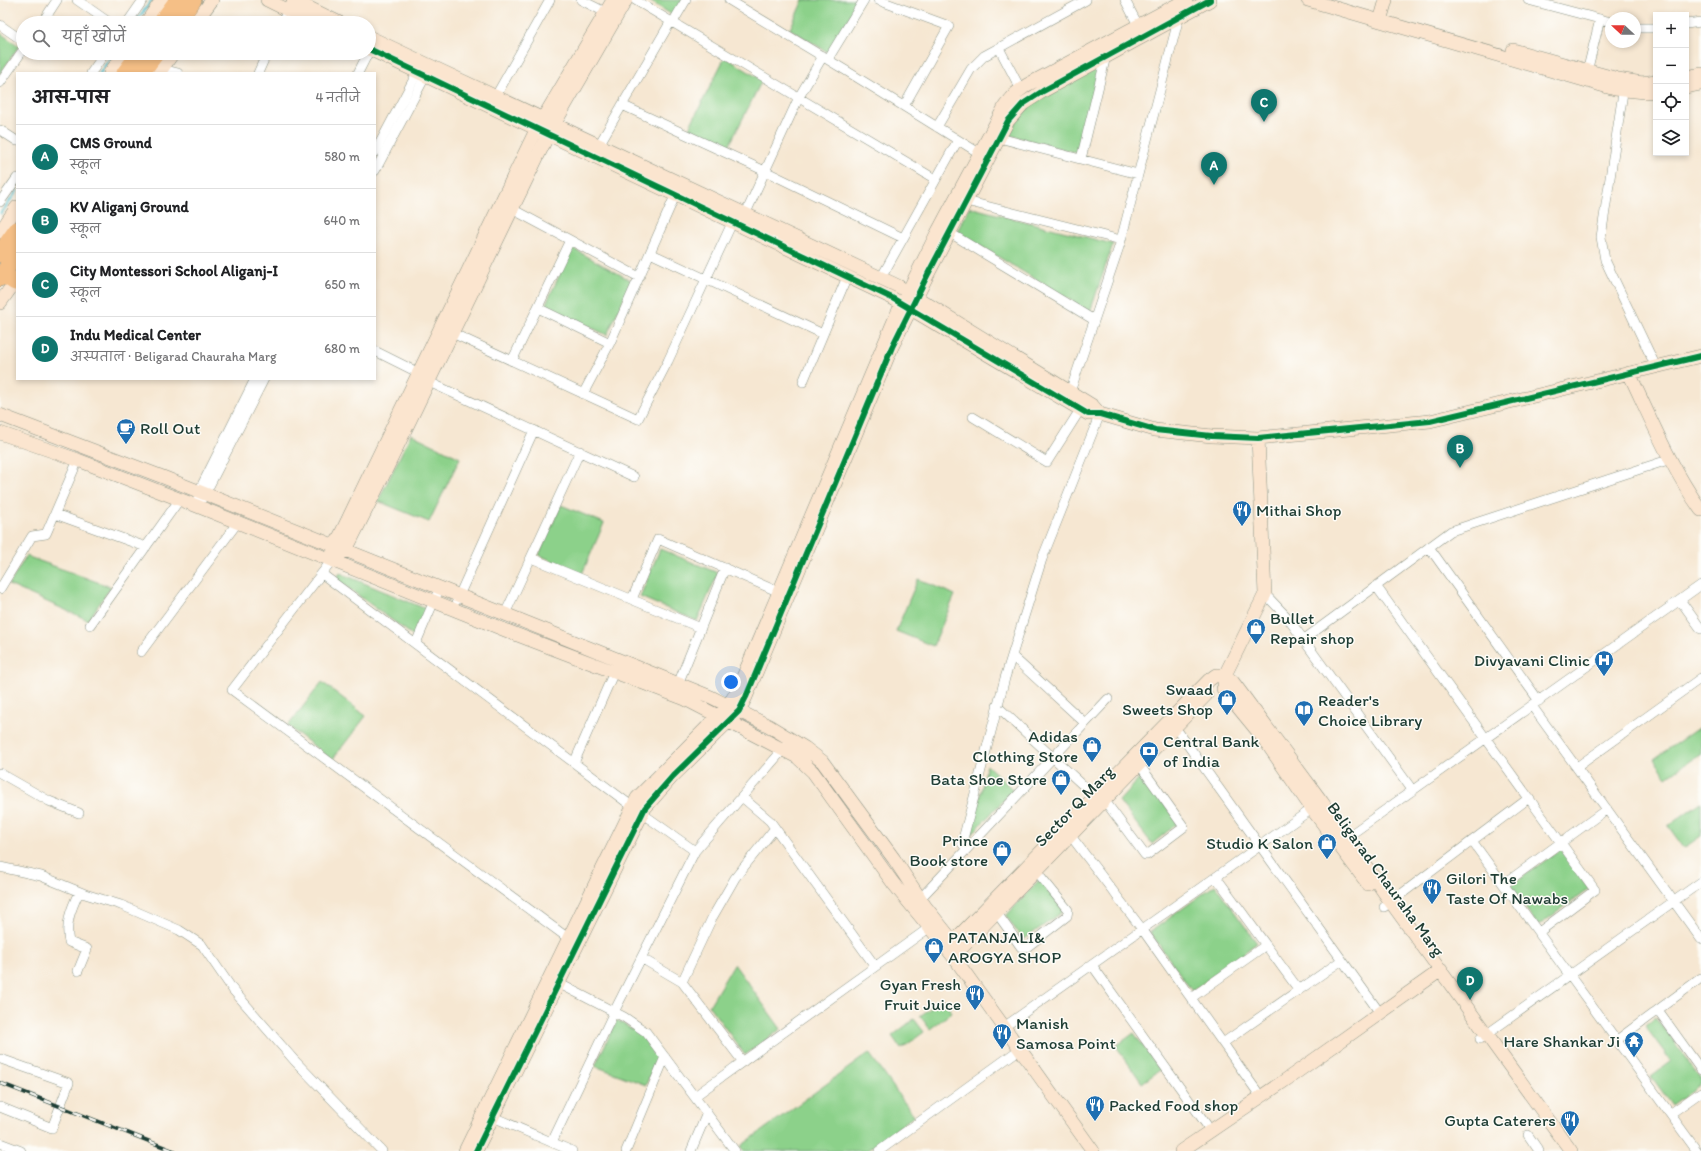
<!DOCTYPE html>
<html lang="hi">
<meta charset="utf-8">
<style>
:root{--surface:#fff;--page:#f2f2f2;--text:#202124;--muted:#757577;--line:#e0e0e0;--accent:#0f766e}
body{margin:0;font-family:Itim,"Playpen Sans Deva",sans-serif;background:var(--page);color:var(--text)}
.controls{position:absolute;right:12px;top:12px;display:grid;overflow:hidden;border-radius:0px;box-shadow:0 2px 6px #0003}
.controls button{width:36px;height:36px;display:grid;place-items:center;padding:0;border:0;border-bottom:1px solid var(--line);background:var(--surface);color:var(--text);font:20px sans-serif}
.compass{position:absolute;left:1605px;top:12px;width:36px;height:36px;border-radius:50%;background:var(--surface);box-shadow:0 2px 6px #0003;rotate:292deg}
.you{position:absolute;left:731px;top:682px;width:14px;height:14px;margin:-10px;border:3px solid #fff;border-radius:50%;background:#1a73e8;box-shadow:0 0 0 6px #1a73e833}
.badge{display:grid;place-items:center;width:26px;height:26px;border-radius:50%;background:var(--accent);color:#fff;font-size:13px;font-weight:700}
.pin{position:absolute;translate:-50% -33px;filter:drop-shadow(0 1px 2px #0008)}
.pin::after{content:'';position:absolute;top:21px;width:14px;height:12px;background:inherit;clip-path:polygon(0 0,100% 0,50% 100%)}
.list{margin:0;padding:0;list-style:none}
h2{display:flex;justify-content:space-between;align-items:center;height:52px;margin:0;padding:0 16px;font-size:17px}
h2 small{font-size:13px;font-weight:400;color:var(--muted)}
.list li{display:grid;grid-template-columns:26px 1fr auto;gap:12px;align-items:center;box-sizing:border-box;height:64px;padding:0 16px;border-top:1px solid var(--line)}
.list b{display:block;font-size:15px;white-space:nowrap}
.list p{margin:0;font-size:13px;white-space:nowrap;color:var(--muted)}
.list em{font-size:13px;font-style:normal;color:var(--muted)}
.icon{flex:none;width:22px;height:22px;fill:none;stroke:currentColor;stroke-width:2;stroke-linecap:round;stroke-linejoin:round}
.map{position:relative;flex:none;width:1701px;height:1151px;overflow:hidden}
.search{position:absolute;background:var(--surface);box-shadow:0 2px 6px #0003;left:16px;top:16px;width:360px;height:44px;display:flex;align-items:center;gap:10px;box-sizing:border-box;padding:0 14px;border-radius:22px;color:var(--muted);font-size:15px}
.panel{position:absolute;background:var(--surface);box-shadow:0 2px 6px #0003;left:16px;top:72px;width:360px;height:308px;border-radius:0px}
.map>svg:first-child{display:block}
.green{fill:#8cd18a;stroke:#56875f}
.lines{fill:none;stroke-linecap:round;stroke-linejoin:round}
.stream{stroke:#58c4d3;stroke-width:2.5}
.street-casing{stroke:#8a9283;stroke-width:10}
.secondary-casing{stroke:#8a9283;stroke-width:14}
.highway-casing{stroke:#8a9283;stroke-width:18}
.street{stroke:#fff;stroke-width:9}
.secondary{stroke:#fbe5cf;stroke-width:13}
.highway{stroke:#f5bf86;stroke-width:17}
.rail-casing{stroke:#1f3d34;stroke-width:4}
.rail{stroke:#fdfcf7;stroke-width:2.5;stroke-dasharray:8;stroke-linecap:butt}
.cycleway-casing{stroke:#fdfcf7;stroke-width:8}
.cycleway{stroke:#00873e;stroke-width:6}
.labels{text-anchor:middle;stroke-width:3;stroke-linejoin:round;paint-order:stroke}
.poi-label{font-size:17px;fill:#1f3d34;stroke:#fdfcf7;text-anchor:start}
.street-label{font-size:17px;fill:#1f3d34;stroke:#fdfcf7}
</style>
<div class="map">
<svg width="1701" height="1151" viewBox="0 0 1701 1151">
<rect width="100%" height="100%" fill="#fdfcf7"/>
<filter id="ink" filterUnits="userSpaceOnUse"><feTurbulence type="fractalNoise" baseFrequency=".025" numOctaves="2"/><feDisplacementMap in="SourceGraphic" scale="8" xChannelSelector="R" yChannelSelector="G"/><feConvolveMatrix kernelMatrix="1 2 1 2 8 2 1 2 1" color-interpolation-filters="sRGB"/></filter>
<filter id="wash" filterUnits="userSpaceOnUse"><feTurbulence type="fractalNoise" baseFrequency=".012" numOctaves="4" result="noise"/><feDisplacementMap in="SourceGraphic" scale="16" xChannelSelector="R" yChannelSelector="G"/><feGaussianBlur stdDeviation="0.9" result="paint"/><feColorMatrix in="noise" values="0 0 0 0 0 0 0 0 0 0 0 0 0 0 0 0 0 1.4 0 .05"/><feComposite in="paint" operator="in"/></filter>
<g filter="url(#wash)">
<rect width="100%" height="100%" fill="#f6e7d2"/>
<path class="green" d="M648 0H684L674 16Z
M803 0H859L829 53 790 29Z
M0 33 19 46 0 74Z
M725 57 762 80 728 148 689 128Z
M1101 65 1077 153 1009 135 1023 109Z
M969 207 1113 244 1090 312 957 232Z
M572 248 632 281 607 335 545 306Z
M411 434 460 458 429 522 378 501Z
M561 505 604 523 582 574 539 555Z
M660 549 718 573 697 621 640 597Z
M26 556 111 587 88 620 9 585Z
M340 573 426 609 415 637 336 579Z
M918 579 955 595 933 646 896 631Z
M322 682 366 716 332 760 288 726Z
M1701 726V753L1667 777 1654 759Z
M987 765 1013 790 971 835Z
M1142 776 1179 822 1152 844 1119 801Z
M1701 802V836L1684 848 1668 826Z
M1561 849 1589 889 1538 926 1510 886Z
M1040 879 1064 911 1023 940 1006 916Z
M1215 885 1257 943 1192 991 1150 932Z
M734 964 781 1029 745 1055 709 1006Z
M943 999 952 1012 930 1029 920 1016Z
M1656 1017 1701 1079V1084L1672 1105 1651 1076 1671 1061 1645 1026Z
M914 1019 924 1032 901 1049 892 1036Z
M617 1020 641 1035 658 1055 646 1085 595 1066Z
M1134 1033 1160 1070 1142 1083 1116 1046Z
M869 1053 914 1116 866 1151H744L741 1146Z"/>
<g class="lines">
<path class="stream" d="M135 23 152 0
M100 73 114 53
M1 213 17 191"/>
</g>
</g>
<g filter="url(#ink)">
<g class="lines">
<g class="street-casing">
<path id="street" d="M77 0 110 23
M581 0 611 15
M635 0 935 179
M729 0 845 70 984 156
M878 0 949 26 904 106
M1125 0 1140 29
M1528 0 1611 22
M673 22 686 0
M42 23 57 0
M127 23 143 0
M282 23 288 10
M1686 24 1701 22
M0 25 23 41
M1635 28H1656
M999 48 1021 90
M828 59 864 0
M162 69 178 73
M91 73 105 53
M258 73 267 53
M358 73 368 53
M1586 76 1600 19
M0 83 23 50
M1624 86 1601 237 1605 260 1656 367
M493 101 550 0
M622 105 765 171 903 238
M937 127 971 69 984 56 1086 0
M0 130 17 141
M999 138 1138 174
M596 150 671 21
M375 152 417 73
M1081 159 1106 56
M375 171 425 77
M966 201 1121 240
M0 202 17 178
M512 209 639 277
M950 233 1094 320
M650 253 823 334
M881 278 958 140
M538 308 610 343
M452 333 638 419 668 361 732 223 745 215 799 97 823 56
M375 351 419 373 429 382 634 477
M512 361 570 240
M803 382 847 277
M1070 392 1120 244 1179 17 1178 15
M583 394 610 343 675 196
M973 417 1047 462 1080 410
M198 496 199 491 255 379
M203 498 264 379
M55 514 146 547
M1429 547 1539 701
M531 558 701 628
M332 560 232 690 572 941
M322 574 633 807 695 851
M1376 586 1595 890 1539 932
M0 589 32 536 46 534 78 460
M1265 594 1287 617 1413 791
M632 599 658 539 779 592
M457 600 534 430
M1680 600 1701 629
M505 614 580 451
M90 625 180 499
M1303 640 1451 531 1671 459
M416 643 440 587
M141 652 238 522
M1012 656 1085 723
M678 684 725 568
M997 706 1099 800
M1532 706 1701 939
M1172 723 1380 1013
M574 763 614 672
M1577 767 1701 678
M0 773 49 801 79 813
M742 797 770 821 875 966
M1102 797 1145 855H1147L1184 827 1139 764
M1067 831 1142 929 1261 1097
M1343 840 1701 585
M1472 841 1697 1151
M967 849 962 843 1005 678 1042 559 1100 414
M0 867 41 876 85 894 121 905 179 930 202 945 233 990 294 1060 382 1151
M1216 877 1299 990
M1504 884 1607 809
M917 902 1108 699
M1384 907 1529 798
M996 912 1021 947H1027L1067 916 1068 910 1033 867
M641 958 682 982 743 1062
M1092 965 1211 1131
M78 971 87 949 69 942C65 923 71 909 79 892
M682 982 712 918 735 878 775 828
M558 983 624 1017 646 1032 735 1151
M1191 998 1266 945
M1658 1010 1701 1070
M1004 1027 1316 806
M1480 1039 1701 882
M1617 1040 1701 978
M1223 1043 1342 960
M695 1096 933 925
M0 1107 52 1128 69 1083 1 1059
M1670 1114 1701 1092
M493 1117 572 1151
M1528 1135 1539 1151
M552 1142 614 1012 695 851 787 745
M0 1143 21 1151
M626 1151 665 1057
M691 1151 707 1113
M879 1151 1020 1049"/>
</g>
<g class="secondary-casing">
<path id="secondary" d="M267 0 314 23
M293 0 340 23
M1308 0 1615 89 1645 92 1656 91
M1380 21 1386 0
M146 23 162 0
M195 23 212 0
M369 37 898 286 1093 406 1100 414
M369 49 892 298 1088 414H1100L1155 430 1212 436 1258 438 1430 421 1701 356
M1513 50 1618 79 1642 83 1656 81
M110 73 125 53
M159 73 173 53
M1686 77 1701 74
M1686 87 1701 84
M0 232 17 207
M0 303 17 279
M1629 373C1651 419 1671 468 1701 510
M0 415 163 477 505 614 711 697 769 726 805 748 822 761 894 859 925 906 960 950
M0 433 78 460 197 506 515 634 685 699 797 757 813 772 893 883 953 956 1093 1151
M333 554 335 546 536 130 613 0
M339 555 346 550 378 486 548 135 626 0
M1224 683 1225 675 1265 594 1258 438
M1223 689 1264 739 1312 809 1368 884
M948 947 1209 680 1216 675H1225L1233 682 1322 802 1390 901 1571 1151
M954 956 1206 695
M465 1151 637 798 728 706 737 691 896 316 936 235 1005 106 1016 93 1027 85 1186 0
M476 1151 645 808 673 776 739 711 746 697 892 347 928 274 1008 121 1023 104 1043 91 1210 0
M1181 1151 1287 1079 1441 970"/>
</g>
<g class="highway-casing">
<path id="highway" d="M161 23 178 0
M177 23 193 0
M125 73 140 53
M141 73 156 53
M0 254 17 230
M3 274 15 282
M0 278 17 253"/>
</g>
<use href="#street" class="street"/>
<use href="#secondary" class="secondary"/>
<use href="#highway" class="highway"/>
<g class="rail-casing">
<path id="rail" d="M0 1083 174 1151"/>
</g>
<use href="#rail" class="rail"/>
<g class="cycleway-casing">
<path id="cycleway" d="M369 49 892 298 1088 414H1100L1155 430 1212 436 1258 438 1430 421 1701 356
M476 1151 645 808 673 776 739 711 746 697 892 347 928 274 1008 121 1023 104 1043 91 1210 0"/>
</g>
<use href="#cycleway" class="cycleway"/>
</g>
</g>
<defs>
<g id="cafe-pin" transform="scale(1)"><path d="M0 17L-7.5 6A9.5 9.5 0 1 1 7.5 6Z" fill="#1f6fb2" stroke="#fdfcf7"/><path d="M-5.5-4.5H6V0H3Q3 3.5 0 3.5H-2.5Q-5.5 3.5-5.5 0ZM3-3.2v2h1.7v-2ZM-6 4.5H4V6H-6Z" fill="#fff"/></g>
<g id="restaurant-pin" transform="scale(1)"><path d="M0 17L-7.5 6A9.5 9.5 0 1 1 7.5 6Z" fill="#1f6fb2" stroke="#fdfcf7"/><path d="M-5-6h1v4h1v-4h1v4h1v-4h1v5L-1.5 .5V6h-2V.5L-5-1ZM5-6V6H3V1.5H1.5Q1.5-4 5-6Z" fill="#fff"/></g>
<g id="shop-pin" transform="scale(1)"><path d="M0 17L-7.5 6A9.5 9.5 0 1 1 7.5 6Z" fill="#1f6fb2" stroke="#fdfcf7"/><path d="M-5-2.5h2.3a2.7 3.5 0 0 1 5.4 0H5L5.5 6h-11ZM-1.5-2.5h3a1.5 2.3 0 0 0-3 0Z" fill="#fff"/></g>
<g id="hospital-pin" transform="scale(1)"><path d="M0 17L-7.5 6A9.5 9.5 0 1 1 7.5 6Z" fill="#1f6fb2" stroke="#fdfcf7"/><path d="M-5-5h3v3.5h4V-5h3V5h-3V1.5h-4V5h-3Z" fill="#fff"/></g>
<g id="library-pin" transform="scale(1)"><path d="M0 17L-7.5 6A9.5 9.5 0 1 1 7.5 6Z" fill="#1f6fb2" stroke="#fdfcf7"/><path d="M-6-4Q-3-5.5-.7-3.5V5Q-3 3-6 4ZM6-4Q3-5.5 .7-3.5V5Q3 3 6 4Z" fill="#fff"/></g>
<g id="bank-pin" transform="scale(1)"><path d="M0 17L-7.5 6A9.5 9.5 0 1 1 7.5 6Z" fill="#1f6fb2" stroke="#fdfcf7"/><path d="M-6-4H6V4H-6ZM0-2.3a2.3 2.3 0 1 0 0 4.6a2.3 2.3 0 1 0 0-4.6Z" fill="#fff"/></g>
<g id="temple-pin" transform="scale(1)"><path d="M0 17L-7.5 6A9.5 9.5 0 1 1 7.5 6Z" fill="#1f6fb2" stroke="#fdfcf7"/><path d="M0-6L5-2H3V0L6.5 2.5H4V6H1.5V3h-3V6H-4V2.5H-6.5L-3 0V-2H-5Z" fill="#fff"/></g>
</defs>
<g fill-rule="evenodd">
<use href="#cafe-pin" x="126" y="428"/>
<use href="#restaurant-pin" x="1242" y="510"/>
<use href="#shop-pin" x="1256" y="628"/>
<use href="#hospital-pin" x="1604" y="660"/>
<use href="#shop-pin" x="1227" y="699"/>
<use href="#library-pin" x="1304" y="710"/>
<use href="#shop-pin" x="1092" y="746"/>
<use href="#bank-pin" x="1149" y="751"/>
<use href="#shop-pin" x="1061" y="779"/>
<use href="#shop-pin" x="1327" y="843"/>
<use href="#shop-pin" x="1002" y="850"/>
<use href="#restaurant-pin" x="1432" y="888"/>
<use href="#shop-pin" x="934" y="947"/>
<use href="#restaurant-pin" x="975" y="994"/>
<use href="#restaurant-pin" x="1002" y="1033"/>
<use href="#temple-pin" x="1634" y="1041"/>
<use href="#restaurant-pin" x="1095" y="1105"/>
<use href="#restaurant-pin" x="1570" y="1120"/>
</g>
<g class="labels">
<g class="poi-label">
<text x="140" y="434">Roll Out</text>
<text x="1256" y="516">Mithai Shop</text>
<text x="1270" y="624">Bullet<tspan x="1270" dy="20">Repair shop</tspan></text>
<text x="1590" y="666" text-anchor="end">Divyavani Clinic</text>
<text x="1213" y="695" text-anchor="end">Swaad<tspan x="1213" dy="20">Sweets Shop</tspan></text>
<text x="1318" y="706">Reader's<tspan x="1318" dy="20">Choice Library</tspan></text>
<text x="1078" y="742" text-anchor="end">Adidas<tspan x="1078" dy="20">Clothing Store</tspan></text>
<text x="1163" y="747">Central Bank<tspan x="1163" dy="20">of India</tspan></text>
<text x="1047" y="785" text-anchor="end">Bata Shoe Store</text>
<text x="988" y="846" text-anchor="end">Prince<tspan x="988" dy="20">Book store</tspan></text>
<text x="1313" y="849" text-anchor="end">Studio K Salon</text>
<text x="1446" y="884">Gilori The<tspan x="1446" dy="20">Taste Of Nawabs</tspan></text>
<text x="948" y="943">PATANJALI&amp;<tspan x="948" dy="20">AROGYA SHOP</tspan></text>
<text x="961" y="990" text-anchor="end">Gyan Fresh<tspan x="961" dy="20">Fruit Juice</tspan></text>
<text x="1016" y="1029">Manish<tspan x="1016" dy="20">Samosa Point</tspan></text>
<text x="1620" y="1047" text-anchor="end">Hare Shankar Ji</text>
<text x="1109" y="1111">Packed Food shop</text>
<text x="1556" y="1126" text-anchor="end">Gupta Caterers</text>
</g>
<g class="street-label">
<text transform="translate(1074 806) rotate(-46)" y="6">Sector Q Marg</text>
<text transform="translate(1386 879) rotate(54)" y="6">Beligarad Chauraha Marg</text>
</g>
</g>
</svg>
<div class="controls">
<button>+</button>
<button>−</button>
<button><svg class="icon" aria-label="locate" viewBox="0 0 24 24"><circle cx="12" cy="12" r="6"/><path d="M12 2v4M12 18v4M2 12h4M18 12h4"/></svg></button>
<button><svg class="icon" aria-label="layers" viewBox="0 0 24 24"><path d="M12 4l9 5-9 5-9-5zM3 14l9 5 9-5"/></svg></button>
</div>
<svg class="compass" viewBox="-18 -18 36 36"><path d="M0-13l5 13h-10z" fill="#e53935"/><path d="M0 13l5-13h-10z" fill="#757577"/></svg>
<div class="you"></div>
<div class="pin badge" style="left:1214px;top:185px">A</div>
<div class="pin badge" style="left:1460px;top:468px">B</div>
<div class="pin badge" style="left:1264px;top:122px">C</div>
<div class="pin badge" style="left:1470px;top:1000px">D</div>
<div class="search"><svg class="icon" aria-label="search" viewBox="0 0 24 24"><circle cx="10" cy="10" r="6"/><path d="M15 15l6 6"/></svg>यहाँ खोजें</div>
<section class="panel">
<h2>आस-पास<small>4 नतीजे</small></h2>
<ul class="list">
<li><span class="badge">A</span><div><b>CMS Ground</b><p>स्कूल</p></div><em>580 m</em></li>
<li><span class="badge">B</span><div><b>KV Aliganj Ground</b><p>स्कूल</p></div><em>640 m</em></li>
<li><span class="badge">C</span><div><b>City Montessori School Aliganj-I</b><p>स्कूल</p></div><em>650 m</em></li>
<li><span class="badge">D</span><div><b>Indu Medical Center</b><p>अस्पताल · Beligarad Chauraha Marg</p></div><em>680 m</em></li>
</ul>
</section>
</div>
